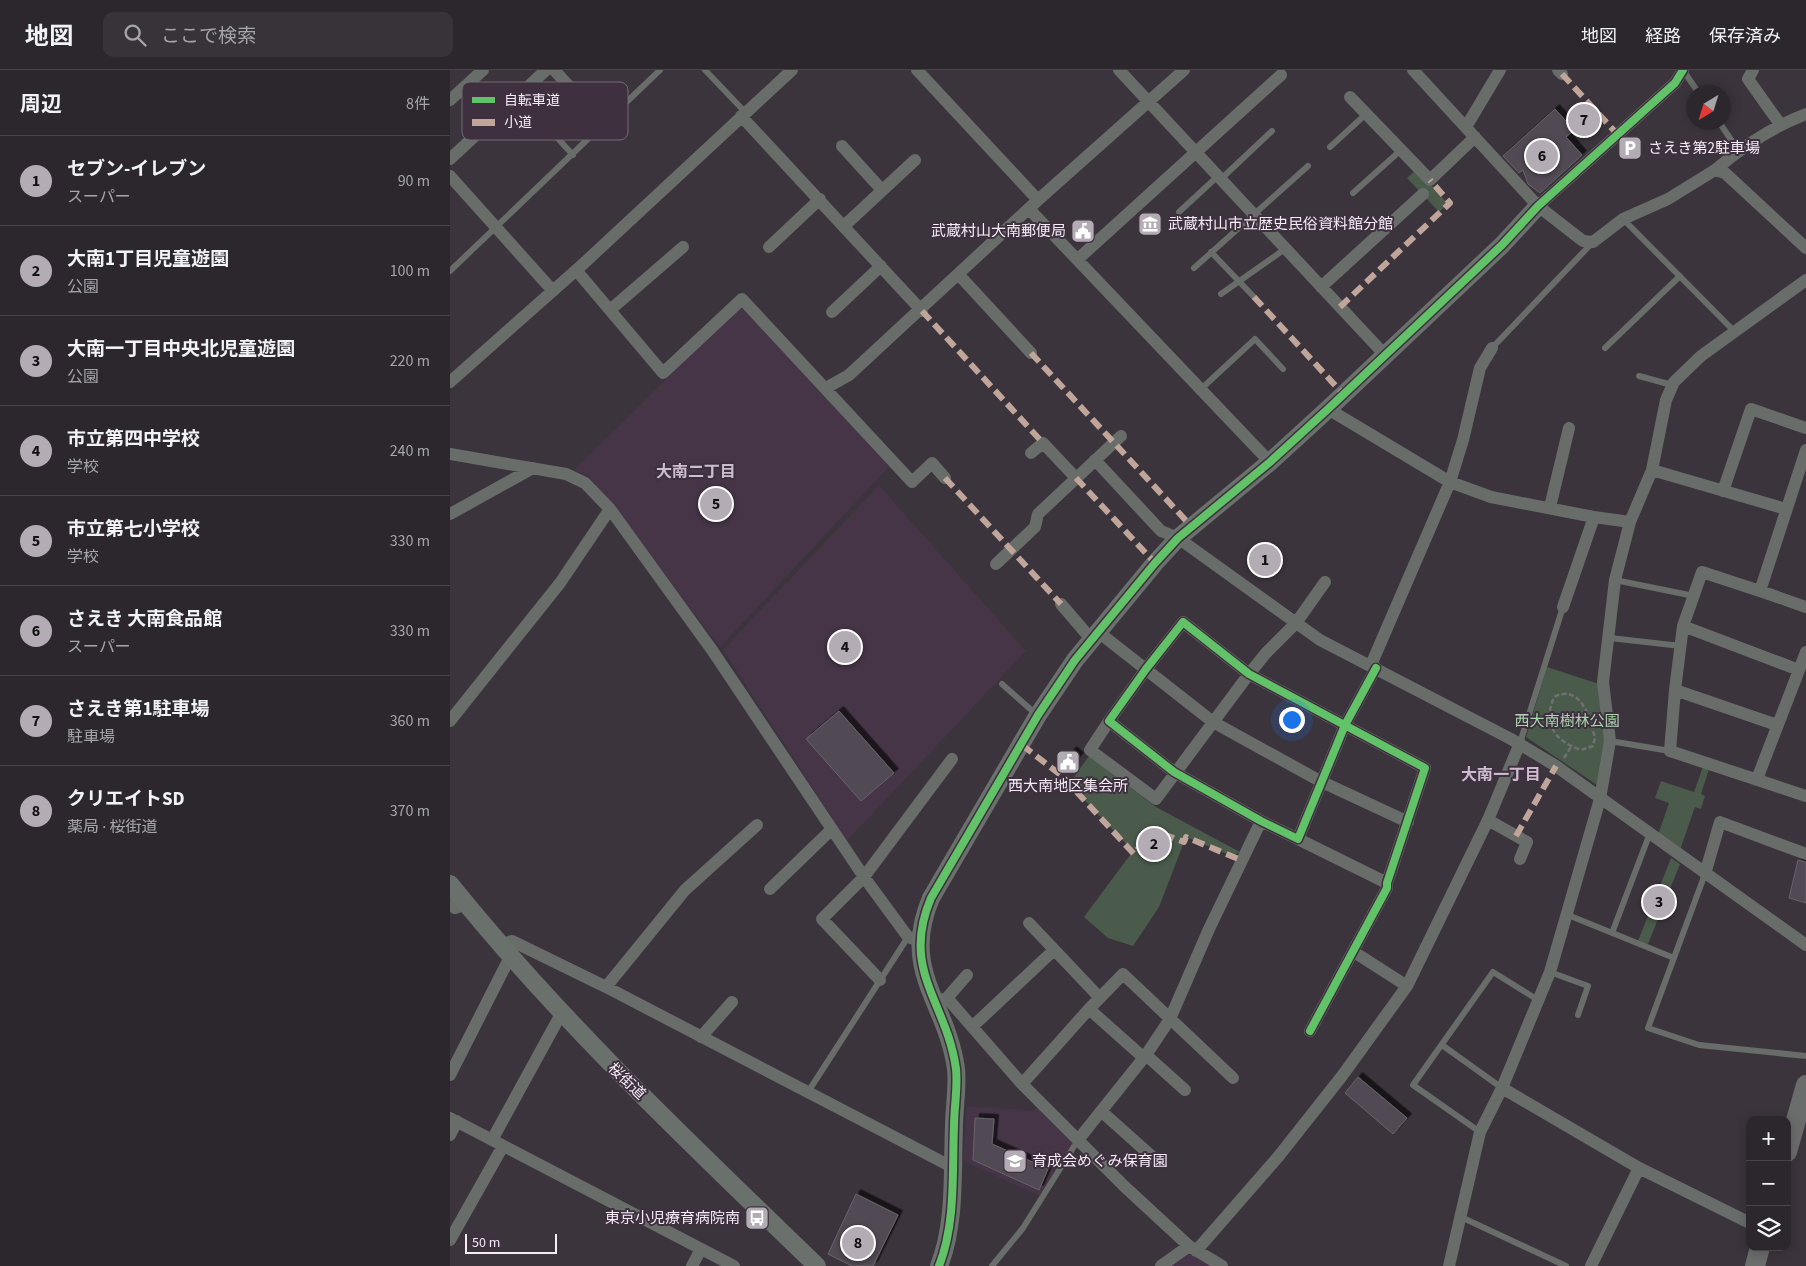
<!DOCTYPE html>
<html lang="ja">
<meta charset="utf-8">
<style>
:root{--surface:#2c272d;--page:#383339;--text:#f1f3f6;--muted:#a6a5aa;--line:#484449;--accent:#b4acb5}
body{margin:0;font-family:"Source Sans 3","Noto Sans JP",sans-serif;background:var(--page);color:var(--text)}
.controls{position:absolute;right:15px;bottom:15px;display:grid;overflow:hidden;border-radius:10px;box-shadow:0 2px 12px #0003}
.controls button{width:45px;height:45px;display:grid;place-items:center;padding:0;border:0;border-bottom:1px solid var(--line);background:var(--surface);color:var(--text);font:25px sans-serif}
.compass{position:absolute;left:1236px;top:15px;width:45px;height:45px;border-radius:50%;background:var(--surface);box-shadow:0 2px 12px #0003;rotate:218deg}
.scale{position:absolute;left:15px;bottom:12px;width:92px;box-sizing:border-box;padding-left:5px;border:2px solid #f5ecf6;border-top:0;font-size:14px;line-height:18px;white-space:nowrap;color:#f5ecf6;-webkit-text-stroke:4px #3e303f;paint-order:stroke}
.you{position:absolute;left:841px;top:649px;width:18px;height:18px;margin:-12px;border:4px solid #fff;border-radius:50%;background:#1a73e8;box-shadow:0 0 0 8px #1a73e833}
.badge{display:grid;place-items:center;width:32px;height:32px;border-radius:50%;background:var(--accent);color:#111;font-size:16px;font-weight:700}
.pin{position:absolute;translate:-50% -50%;border:2px solid #fff;box-shadow:0 1px 5px #0006}
.list{margin:0;padding:0;list-style:none}
h2{display:flex;justify-content:space-between;align-items:center;height:65px;margin:0;padding:0 20px;font-size:21px}
h2 small{font-size:16px;font-weight:400;color:var(--muted)}
.list li{display:grid;grid-template-columns:32px 1fr auto;gap:15px;align-items:center;box-sizing:border-box;height:90px;padding:0 20px;border-top:1px solid var(--line)}
.list b{display:block;font-size:19px;white-space:nowrap}
.list p{margin:0;font-size:16px;white-space:nowrap;color:var(--muted)}
.list em{font-size:16px;font-style:normal;color:var(--muted)}
.icon{flex:none;width:28px;height:28px;fill:none;stroke:currentColor;stroke-width:2;stroke-linecap:round;stroke-linejoin:round}
.map{position:relative;flex:none;width:1356px;height:1196px;overflow:hidden}
header{display:flex;align-items:center;gap:30px;box-sizing:border-box;height:70px;padding:0 25px;background:var(--surface);border-bottom:1px solid var(--line)}
header strong{font-size:24px}
nav{display:flex;gap:28px;margin-inline-start:auto;font-size:18px}
.search{width:350px;height:45px;background:var(--page);display:flex;align-items:center;gap:12px;box-sizing:border-box;padding:0 18px;border-radius:10px;color:var(--muted);font-size:19px}
main{display:flex}
aside{flex:1;background:var(--surface)}
.map>svg:first-child{display:block}
.built{fill:#453547}
.green{fill:#4a5a4b}
.building{fill:#514a52;stroke:#69636a;filter:url(#shadow)}
.lines{fill:none;stroke-linecap:round;stroke-linejoin:round}
.path{stroke:#6f706f;stroke-width:2.5;stroke-dasharray:5 2.5;stroke-linecap:butt}
.lane{stroke:#686d69;stroke-width:6}
.street{stroke:#686d69;stroke-width:12}
.secondary{stroke:#6a706b;stroke-width:18}
.primary{stroke:#6a6d6b;stroke-width:20}
.quiet{stroke:#c0a59a;stroke-width:6;stroke-dasharray:12 6;stroke-linecap:butt}
.cycleway-casing{stroke:#3e303f;stroke-width:11}
.cycleway{stroke:#61c268;stroke-width:8}
.labels{text-anchor:middle;stroke-width:4;stroke-linejoin:round;paint-order:stroke}
.poi-label{font-size:15px;fill:#f5ecf6;stroke:#3e303f;text-anchor:start}
.park-label{font-size:15px;fill:#aad6ad;stroke:#3e303f}
.street-label{font-size:15px;fill:#f5ecf6;stroke:#3e303f}
.neighbourhood-label{font-size:16px;font-weight:bold;fill:#cdbcce;stroke:#3e303f}
.key{fill:#3e303f;stroke:#756876;stroke-width:1}
.key-label{font-size:14px;fill:#f5ecf6}
</style>
<header>
<strong>地図</strong>
<div class="search"><svg class="icon" aria-label="search" viewBox="0 0 24 24"><circle cx="10" cy="10" r="6"/><path d="M15 15l6 6"/></svg>ここで検索</div>
<nav><a>地図</a><a>経路</a><a>保存済み</a></nav>
</header>
<main>
<aside>
<h2>周辺<small>8件</small></h2>
<ul class="list">
<li><span class="badge">1</span><div><b>セブン-イレブン</b><p>スーパー</p></div><em>90 m</em></li>
<li><span class="badge">2</span><div><b>大南1丁目児童遊園</b><p>公園</p></div><em>100 m</em></li>
<li><span class="badge">3</span><div><b>大南一丁目中央北児童遊園</b><p>公園</p></div><em>220 m</em></li>
<li><span class="badge">4</span><div><b>市立第四中学校</b><p>学校</p></div><em>240 m</em></li>
<li><span class="badge">5</span><div><b>市立第七小学校</b><p>学校</p></div><em>330 m</em></li>
<li><span class="badge">6</span><div><b>さえき 大南食品館</b><p>スーパー</p></div><em>330 m</em></li>
<li><span class="badge">7</span><div><b>さえき第1駐車場</b><p>駐車場</p></div><em>360 m</em></li>
<li><span class="badge">8</span><div><b>クリエイトSD</b><p>薬局 · 桜街道</p></div><em>370 m</em></li>
</ul>
</aside>
<div class="map">
<svg width="1356" height="1196" viewBox="0 0 1356 1196">
<defs>
<filter id="shadow"><feDropShadow dx="4.5" dy="-4.5" stdDeviation="0" flood-color="#0009"/></filter>
</defs>
<rect width="100%" height="100%" fill="#3b343c"/>
<path class="built" d="M290 236 377 325 439 397 270 577 139 406 124 400Z
M429 415 576 581 397 771 273 580Z
M589 1035 625 1071 590 1126 513 1091 517 1036 584 1041Z
M740 1182 765 1196H719Z"/>
<path class="green" d="M967 99 998 134 989 142 957 108Z
M1097 597 1149 614 1155 664 1150 717 1076 667Z
M639 686 706 737 790 782 782 786 736 767 709 837 683 876 658 868 634 847 683 781 619 714Z
M1254 694 1260 696 1251 724 1255 726 1251 739 1245 737 1230 780 1208 765 1219 733 1205 728 1211 711 1244 722Z
M1221 788 1230 794 1198 874 1188 871Z"/>
<path class="building" d="M1105 39 1124 60 1116 67 1132 85 1090 123 1078 114 1073 100 1069 103 1053 86Z
M389 641 444 703 411 731 356 669Z
M622 681 629 687 616 703 609 697Z
M1348 790 1356 792V833L1339 828Z
M908 1007 957 1048 943 1064 895 1023Z
M525 1048 544 1049 542 1074 598 1099 589 1120 523 1090Z
M406 1124 448 1145 423 1196H402L378 1184Z"/>
<g class="lines">
<path class="path" d="M1141 654 1145 668 1143 676 1131 680C1104 671 1093 653 1104 627 1125 616 1136 636 1141 654H1145
M1114 688 1121 677"/>
<path class="lane" d="M255 0 295 42
M1233 0 1248 22
M69 26 123 85
M1269 52 1288 80
M880 77 916 44
M771 109 822 61
M903 123 951 80
M729 142 768 106
M1173 149 1285 262
M761 182 804 227
M744 198 858 96
M0 201 210 0
M771 224 835 179
M1042 278 1143 172
M1155 278 1230 206
M1189 306 1222 315
M751 319 805 269 833 299
M1165 510 1244 526
M1160 568 1231 576
M552 614 587 645
M1160 671 1220 681
M1070 673 1113 537
M1255 804 1198 958 1249 975 1356 986
M1118 845 1224 888
M1162 863 1200 763
M1100 902 1138 916 1128 945
M992 975 1052 1018
M358 1022 458 867
M1030 1062 963 1015 1043 902 1088 930
M1011 1147 1116 1196
M542 1196 573 1158 628 1070"/>
<path class="street" d="M104 0 154 54
M467 0 588 130
M669 0 935 285
M963 0 1088 136 1133 171 1143 172 1173 149 1218 129 1265 100 1275 103 1356 178
M1108 0 1112 4
M1303 0 1298 9 1330 54
M900 27 980 110 1025 67
M0 30 33 0
M291 46 472 241
M1016 57 1050 0
M392 76 432 120
M0 89 96 0
M1265 100C1293 76 1322 57 1356 44
M0 106 103 221
M1088 136 1225 13 1233 0
M579 139 820 392
M394 156 465 90
M319 177 370 129
M628 189 831 5
M126 200 213 303 292 229 462 412 482 393 495 408
M509 205 581 283
M871 217 973 124
M160 240 233 177
M382 242 431 196
M0 312 132 195 342 0
M376 318 399 305 588 130 734 0
M878 339 1000 412 1041 427 1144 447 1180 452
M1356 380 1310 521 1252 502 1233 556 1225 620 1220 681 1356 726
M581 383 593 373 626 408
M0 384 116 404 135 413 160 439 262 580 414 807 458 867 470 871
M645 390 711 461 728 468 870 570 1061 669 1106 696 1356 875
M1202 400 1336 439
M1273 421 1301 339 1356 358
M1100 437 1119 358
M0 444 83 398
M546 494 585 457 588 444 671 366
M1310 521 1356 537
M611 534 641 569
M1113 537 1144 447
M1233 556 1349 600
M647 561 763 652 870 711 958 752
M921 595 1000 412 1013 370 1030 298 1042 278
M1225 620 1327 655
M0 651 110 513 160 439
M659 651 640 680 706 729 799 604 816 583 846 553 875 512
M1307 709 1356 582
M1038 750 1077 772 1070 789
M307 755 235 820 156 917 502 1097
M848 769 937 813
M1255 804 1270 752 1356 784
M320 819 382 759
M0 835 5 838 16 834
M579 853 650 928
M50 875 62 871 156 917
M904 882 957 916
M430 910 372 849 414 807 502 689
M497 928 517 905
M484 932 497 928 572 1014 674 1116 739 1176 772 1196
M522 957 604 880
M860 961 937 818V813L975 698 799 604 733 552 696 599 659 651 724 702 811 751 848 769 895 655 926 598
M251 967 282 932
M696 985 735 1020
M694 988 639 939 673 904 783 1008
M0 1005 60 887
M572 1014 639 939
M1052 1018 1189 1098 1300 1153
M651 1041 707 1091
M0 1048 284 1196
M0 1065 7 1051
M42 1070 111 944
M628 1070 696 985 720 949 759 859 811 751
M0 1170 53 1076
M746 1181 828 1087 892 1006 957 916 1038 750 1070 673
M242 1196 251 1179
M711 1196 739 1176
M999 1196 1030 1062 1052 1018 1100 902 1150 729 1160 671 1153 612 1165 510 1180 452 1202 400 1216 330 1224 312 1251 286 1356 210
M1141 1196 1189 1098"/>
<path class="secondary" d="M0 814C111 952 240 1073 367 1196
M489 1196C506 1153 502 1102 504 1056 504 1038 508 1017 506 999 497 932 450 901 481 828L588 645 625 590 705 493 728 468 820 392 878 339 1052 175 1088 136"/>
<path class="primary" d="M1337 1082 1356 1015
M1305 1196 1310 1177"/>
<path class="quiet" d="M1112 4 1168 65
M804 227 894 325
M890 237 1000 133 980 110
M472 241 593 373
M581 283 741 456
M495 408 611 534
M626 408 705 493
M572 675 612 706 684 784 702 760 734 772 736 767 793 791
M1066 766 1106 696"/>
<g class="cycleway-casing">
<path id="cycleway" d="M860 961 937 818V813L975 698 799 604 733 552 696 599 659 651 724 702 811 751 848 769 895 655 926 598
M489 1196C506 1153 502 1102 504 1056 504 1038 508 1017 506 999 497 932 450 901 481 828L588 645 625 590 705 493 728 468 820 392 878 339 1052 175 1088 136 1225 13 1233 0"/>
</g>
<use href="#cycleway" class="cycleway"/>
</g>
<defs>
<g id="parking-square" transform="scale(1.25)"><rect x="-9" y="-9" width="18" height="18" rx="4" fill="#b4acb5" stroke="#3e303f"/><path d="M-3.5-5.5H1a3.5 3.5 0 0 1 0 7H-1V5.5H-3.5ZM-1-3.4V-.6H.8a1.4 1.4 0 0 0 0-2.8Z" fill="#fff"/></g>
<g id="museum-square" transform="scale(1.25)"><rect x="-9" y="-9" width="18" height="18" rx="4" fill="#b4acb5" stroke="#3e303f"/><path d="M0-6L6-3V-2H-6V-3ZM-5-1h2V3h-2ZM-1-1h2V3h-2ZM3-1h2V3H3ZM-6 4H6V6H-6Z" fill="#fff"/></g>
<g id="civic-square" transform="scale(1.25)"><rect x="-9" y="-9" width="18" height="18" rx="4" fill="#b4acb5" stroke="#3e303f"/><path d="M-.6-6.5H3V-4.5H.6V-3L4-1V1h2V6H-6V1h2V-1L-.6-3ZM-1.2 2.5V6h2.4V2.5Z" fill="#fff"/></g>
<g id="school-square" transform="scale(1.25)"><rect x="-9" y="-9" width="18" height="18" rx="4" fill="#b4acb5" stroke="#3e303f"/><path d="M0-5L7-2L0 1L-7-2ZM-4 1L0 2.5L4 1V4Q0 6-4 4Z" fill="#fff"/></g>
<g id="bus-square" transform="scale(1.25)"><rect x="-9" y="-9" width="18" height="18" rx="4" fill="#b4acb5" stroke="#3e303f"/><path d="M-5-6H5V4H4V6H2V4H-2V6H-4V4H-5ZM-3.5-4V0h7V-4ZM-3.5 1.2v1.5H-2V1.2ZM2 1.2v1.5H3.5V1.2Z" fill="#fff"/></g>
</defs>
<g fill-rule="evenodd">
<use href="#parking-square" x="1180" y="78"/>
<use href="#museum-square" x="700" y="154"/>
<use href="#civic-square" x="633" y="161"/>
<use href="#civic-square" x="618" y="692"/>
<use href="#school-square" x="565" y="1091"/>
<use href="#bus-square" x="307" y="1148"/>
</g>
<g class="labels">
<g class="poi-label">
<text x="1198" y="83">さえき第2駐車場</text>
<text x="718" y="159">武蔵村山市立歴史民俗資料館分館</text>
<text x="616" y="166" text-anchor="end">武蔵村山大南郵便局</text>
<text x="618" y="721" text-anchor="middle">西大南地区集会所</text>
<text x="582" y="1096">育成会めぐみ保育園</text>
<text x="290" y="1153" text-anchor="end">東京小児療育病院南</text>
</g>
<g class="park-label">
<text x="1117" y="656">西大南樹林公園</text>
</g>
<g class="street-label">
<text transform="translate(177 1011) rotate(44)" y="5">桜街道</text>
</g>
<g class="neighbourhood-label">
<text x="246" y="407">大南二丁目</text>
<text x="1051" y="710">大南一丁目</text>
</g>
</g>
<rect x="12" y="12" width="166" height="58" rx="8" class="key"/>
<rect x="22" y="27" width="23" height="6" fill="#61c268"/>
<rect x="22" y="49" width="23" height="7" fill="#c0a59a"/>
<g class="key-label">
<text x="54" y="35">自転車道</text>
<text x="54" y="57">小道</text>
</g>
</svg>
<div class="controls">
<button>+</button>
<button>−</button>
<button><svg class="icon" aria-label="layers" viewBox="0 0 24 24"><path d="M12 4l9 5-9 5-9-5zM3 14l9 5 9-5"/></svg></button>
</div>
<svg class="compass" viewBox="-18 -18 36 36"><path d="M0-13l5 13h-10z" fill="#e53935"/><path d="M0 13l5-13h-10z" fill="#a6a5aa"/></svg>
<div class="scale">50 m</div>
<div class="you"></div>
<div class="pin badge" style="left:815px;top:490px">1</div>
<div class="pin badge" style="left:704px;top:774px">2</div>
<div class="pin badge" style="left:1209px;top:832px">3</div>
<div class="pin badge" style="left:395px;top:577px">4</div>
<div class="pin badge" style="left:266px;top:434px">5</div>
<div class="pin badge" style="left:1092px;top:86px">6</div>
<div class="pin badge" style="left:1134px;top:50px">7</div>
<div class="pin badge" style="left:408px;top:1173px">8</div>
</div>
</main>
